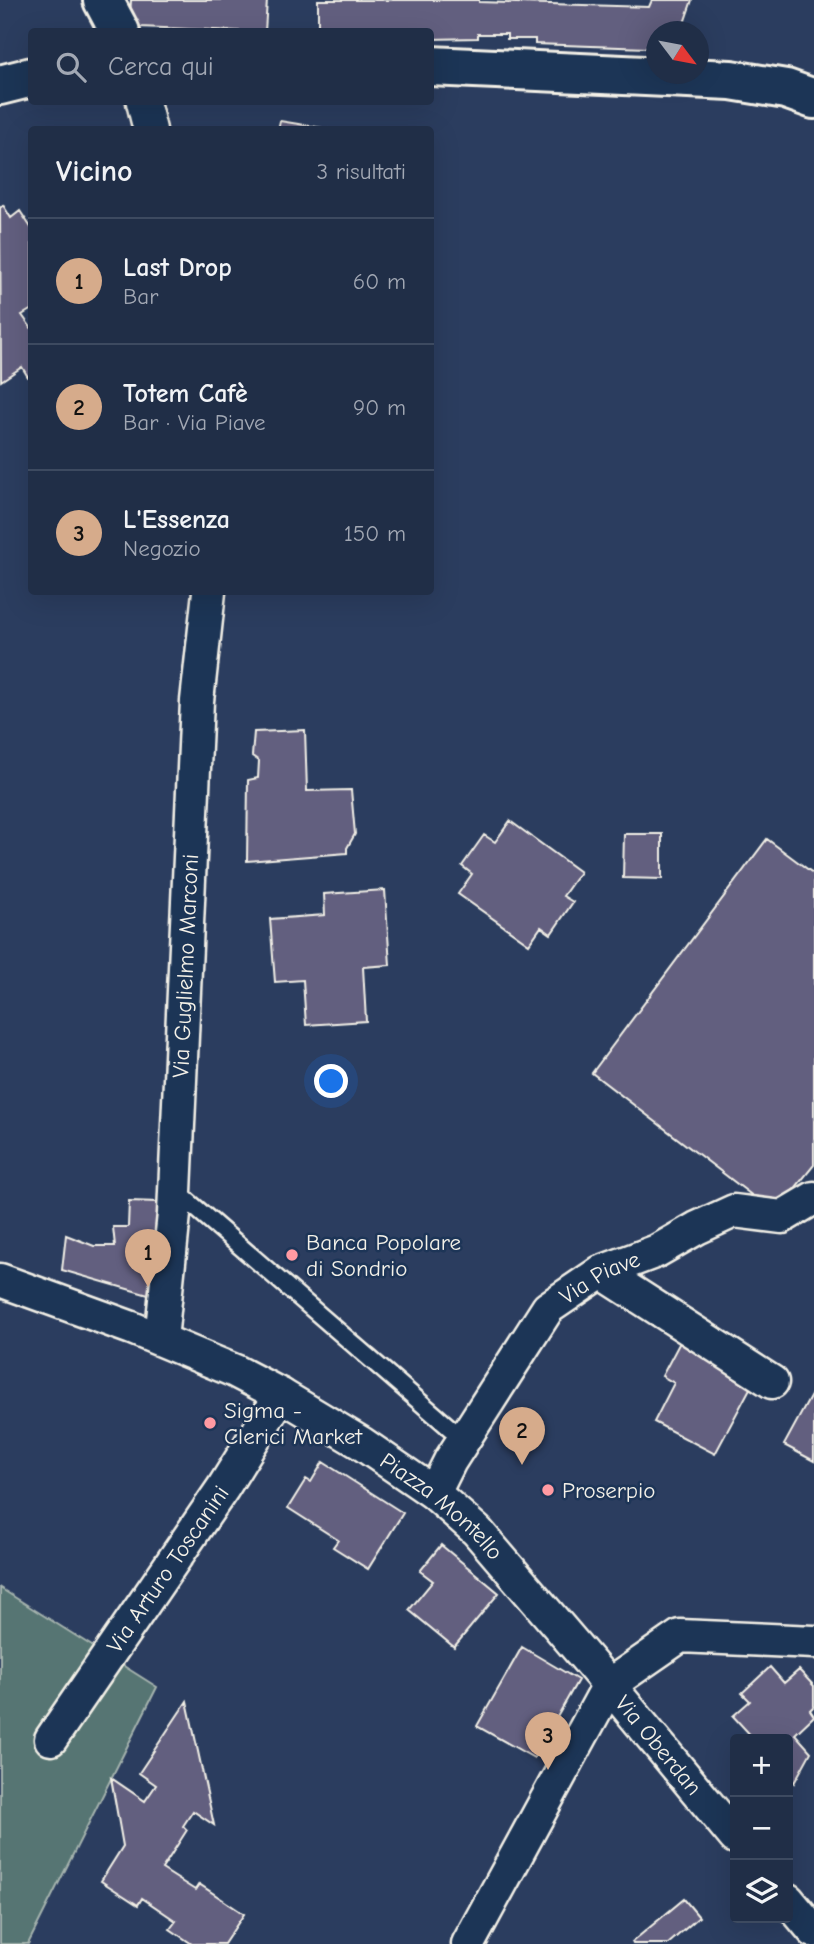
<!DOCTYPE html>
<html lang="it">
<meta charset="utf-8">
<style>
:root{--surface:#202e47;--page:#2d3a52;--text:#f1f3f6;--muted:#a2a8b4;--line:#3d4a60;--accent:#d6ab8b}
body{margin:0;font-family:"Comic Neue",sans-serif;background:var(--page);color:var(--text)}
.controls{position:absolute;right:21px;bottom:21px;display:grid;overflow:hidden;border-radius:7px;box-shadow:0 7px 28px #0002}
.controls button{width:63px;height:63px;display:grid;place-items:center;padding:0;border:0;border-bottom:2px solid var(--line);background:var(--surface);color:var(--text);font:35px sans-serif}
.compass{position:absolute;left:646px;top:21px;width:63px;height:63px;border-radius:50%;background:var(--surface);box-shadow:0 7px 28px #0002;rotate:122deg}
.you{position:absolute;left:332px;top:1082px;width:24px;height:24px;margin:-18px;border:5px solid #fff;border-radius:50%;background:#1a73e8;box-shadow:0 0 0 10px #1a73e833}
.badge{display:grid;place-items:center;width:46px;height:46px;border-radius:50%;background:var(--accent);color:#111;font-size:23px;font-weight:700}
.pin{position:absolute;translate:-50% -58px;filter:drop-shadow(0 2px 4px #0008)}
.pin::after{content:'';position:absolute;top:37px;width:24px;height:21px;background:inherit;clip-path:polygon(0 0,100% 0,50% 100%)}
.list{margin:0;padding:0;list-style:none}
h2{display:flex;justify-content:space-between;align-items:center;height:91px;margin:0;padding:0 28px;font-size:30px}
h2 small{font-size:23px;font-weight:400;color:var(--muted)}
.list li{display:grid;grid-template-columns:46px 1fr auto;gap:21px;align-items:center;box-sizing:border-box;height:126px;padding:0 28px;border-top:2px solid var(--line)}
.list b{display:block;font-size:26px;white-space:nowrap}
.list p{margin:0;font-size:23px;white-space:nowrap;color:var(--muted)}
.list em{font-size:23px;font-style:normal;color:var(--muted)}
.icon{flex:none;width:38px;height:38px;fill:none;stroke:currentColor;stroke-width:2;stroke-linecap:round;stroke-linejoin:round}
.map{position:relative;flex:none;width:814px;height:1944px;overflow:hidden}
.search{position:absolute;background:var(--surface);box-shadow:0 7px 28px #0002;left:28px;top:28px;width:406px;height:77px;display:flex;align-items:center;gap:18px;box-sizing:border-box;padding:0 24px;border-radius:7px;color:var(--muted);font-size:26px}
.panel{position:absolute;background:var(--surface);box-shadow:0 7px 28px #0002;left:28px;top:126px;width:406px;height:469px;border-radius:7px}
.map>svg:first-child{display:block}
.green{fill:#567573;stroke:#a5b3ae;stroke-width:2}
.building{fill:#625f7f;stroke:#f4f1e8;stroke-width:2}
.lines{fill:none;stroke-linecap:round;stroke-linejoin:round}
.service-casing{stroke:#f4f1e8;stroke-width:21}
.minor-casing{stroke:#f4f1e8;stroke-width:37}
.tertiary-casing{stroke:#f4f1e8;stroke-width:44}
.service{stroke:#1d3557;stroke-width:16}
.minor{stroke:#1d3557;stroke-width:32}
.tertiary{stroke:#1d3557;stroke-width:38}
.poi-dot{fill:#ff9aa2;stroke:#1d3557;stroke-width:2.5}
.labels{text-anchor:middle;stroke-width:5;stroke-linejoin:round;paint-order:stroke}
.street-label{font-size:23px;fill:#f4f1e8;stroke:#1d3557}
.poi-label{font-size:23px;fill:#f4f1e8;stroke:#1d3557;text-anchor:start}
</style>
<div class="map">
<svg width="814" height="1944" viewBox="0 0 814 1944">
<rect width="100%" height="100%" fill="#2b3d5f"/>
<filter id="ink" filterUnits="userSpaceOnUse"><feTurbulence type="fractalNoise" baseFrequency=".0143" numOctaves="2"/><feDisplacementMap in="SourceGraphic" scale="14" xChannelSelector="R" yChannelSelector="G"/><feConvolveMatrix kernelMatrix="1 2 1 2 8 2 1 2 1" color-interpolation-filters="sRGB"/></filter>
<g filter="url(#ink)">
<path class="green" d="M0 1588 157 1687 28 1944H0Z"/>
<path class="building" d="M131 0H267L265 32 139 27 130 16Z
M318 0H479V2L649 7 652 0H692L681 32H656V48H648L535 44V39H507V34H478V38L430 39V32H318Z
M280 121 335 130H278Z
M3 205 11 218 20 211 32 229V309L22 315 32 329V374L28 377 22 367 1 381 0 208Z
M305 730 307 791 351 790 355 834 347 848V853L247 861 248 780 258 778 259 761 252 756 254 732Z
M510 821 580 872 563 896 573 902 551 934 541 927 529 944 458 894 472 874 462 866 484 835 495 842Z
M624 834H662V879L623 878Z
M767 839 814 874V1165L784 1202 762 1203 592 1073Z
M385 890 390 965 363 967 366 1021 306 1025 303 980 275 982 270 919 325 915 324 894Z
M129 1201 158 1202 155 1297 62 1270 66 1235 94 1246H115L113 1227H128Z
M680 1342 754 1381 715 1454 654 1422 674 1383 662 1376Z
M814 1390V1461L784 1445Z
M323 1462 403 1513 368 1569 333 1547 338 1540 288 1508 306 1479 311 1482Z
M441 1545 499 1593 454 1647 409 1610 433 1581 420 1571Z
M522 1647 578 1680 534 1758 477 1726Z
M770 1667 784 1683 799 1670 814 1686V1706L810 1710 814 1716 795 1734 811 1752 794 1783 788 1776V1739H754L733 1716 750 1701 742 1693Z
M187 1701 214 1825 193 1811 183 1826 187 1830 162 1869 195 1890 199 1884 244 1914 224 1944H192L170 1929 176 1921 142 1898 138 1905 101 1881 123 1846 111 1778 145 1801 156 1785 139 1773Z
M684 1899 699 1917 668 1944H633L632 1942Z"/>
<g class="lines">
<g class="service-casing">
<path id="service" d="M175 1190 464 1440"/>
</g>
<g class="minor-casing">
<g id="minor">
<path d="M143 102 150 130"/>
<path d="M601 1272 772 1382"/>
<path id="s1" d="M0 1280 132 1328 235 1371 281 1395 361 1443 434 1493 477 1531 609 1685 735 1837"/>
<path id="s2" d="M161 1339 174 1214 197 701 209 592"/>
<path id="s3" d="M434 1493 450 1461 548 1308 601 1272 657 1251 697 1228 734 1211 782 1217 814 1198"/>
<path id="s4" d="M51 1739 223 1488 281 1395"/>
<path d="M788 1900 814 1931"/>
<path d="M468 1944 609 1685 680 1636 814 1642"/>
</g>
</g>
<g class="tertiary-casing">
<path id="tertiary" d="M103 0 120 32
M430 66 731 80 786 89 814 99
M0 85 32 77"/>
</g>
<use href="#service" class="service"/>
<use href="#minor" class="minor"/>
<use href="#tertiary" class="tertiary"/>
</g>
</g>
<g class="poi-dot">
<circle cx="292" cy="1255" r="7"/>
<circle cx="210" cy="1423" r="7"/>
<circle cx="548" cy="1490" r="7"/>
</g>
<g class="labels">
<g class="street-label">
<text dy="8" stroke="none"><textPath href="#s2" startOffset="374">Via Guglielmo Marconi</textPath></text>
<text dy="8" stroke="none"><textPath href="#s3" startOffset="278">Via Piave</textPath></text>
<text dy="8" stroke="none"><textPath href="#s1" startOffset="500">Piazza Montello</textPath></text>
<text dy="8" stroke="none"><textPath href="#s4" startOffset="206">Via Arturo Toscanini</textPath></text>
<text dy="8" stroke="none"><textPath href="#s1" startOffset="824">Via Oberdan</textPath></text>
</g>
<g class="poi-label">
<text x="306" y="1250">Banca Popolare<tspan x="306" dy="26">di Sondrio</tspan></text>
<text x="224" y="1418">Sigma -<tspan x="224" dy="26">Clerici Market</tspan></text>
<text x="562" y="1498">Proserpio</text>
</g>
</g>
</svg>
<div class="controls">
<button>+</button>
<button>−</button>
<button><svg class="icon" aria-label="layers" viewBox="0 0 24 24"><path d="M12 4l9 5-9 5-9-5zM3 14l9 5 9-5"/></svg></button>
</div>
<svg class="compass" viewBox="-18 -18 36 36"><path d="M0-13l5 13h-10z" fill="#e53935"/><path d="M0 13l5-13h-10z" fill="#a2a8b4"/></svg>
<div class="you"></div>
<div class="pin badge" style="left:148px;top:1287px">1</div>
<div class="pin badge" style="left:522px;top:1465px">2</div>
<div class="pin badge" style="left:548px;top:1770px">3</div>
<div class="search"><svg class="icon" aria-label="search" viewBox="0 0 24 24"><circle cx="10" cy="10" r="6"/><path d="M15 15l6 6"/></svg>Cerca qui</div>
<section class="panel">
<h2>Vicino<small>3 risultati</small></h2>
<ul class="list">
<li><span class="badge">1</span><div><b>Last Drop</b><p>Bar</p></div><em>60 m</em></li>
<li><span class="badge">2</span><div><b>Totem Cafè</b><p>Bar · Via Piave</p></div><em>90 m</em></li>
<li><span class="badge">3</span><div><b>L'Essenza</b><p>Negozio</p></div><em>150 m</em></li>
</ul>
</section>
</div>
